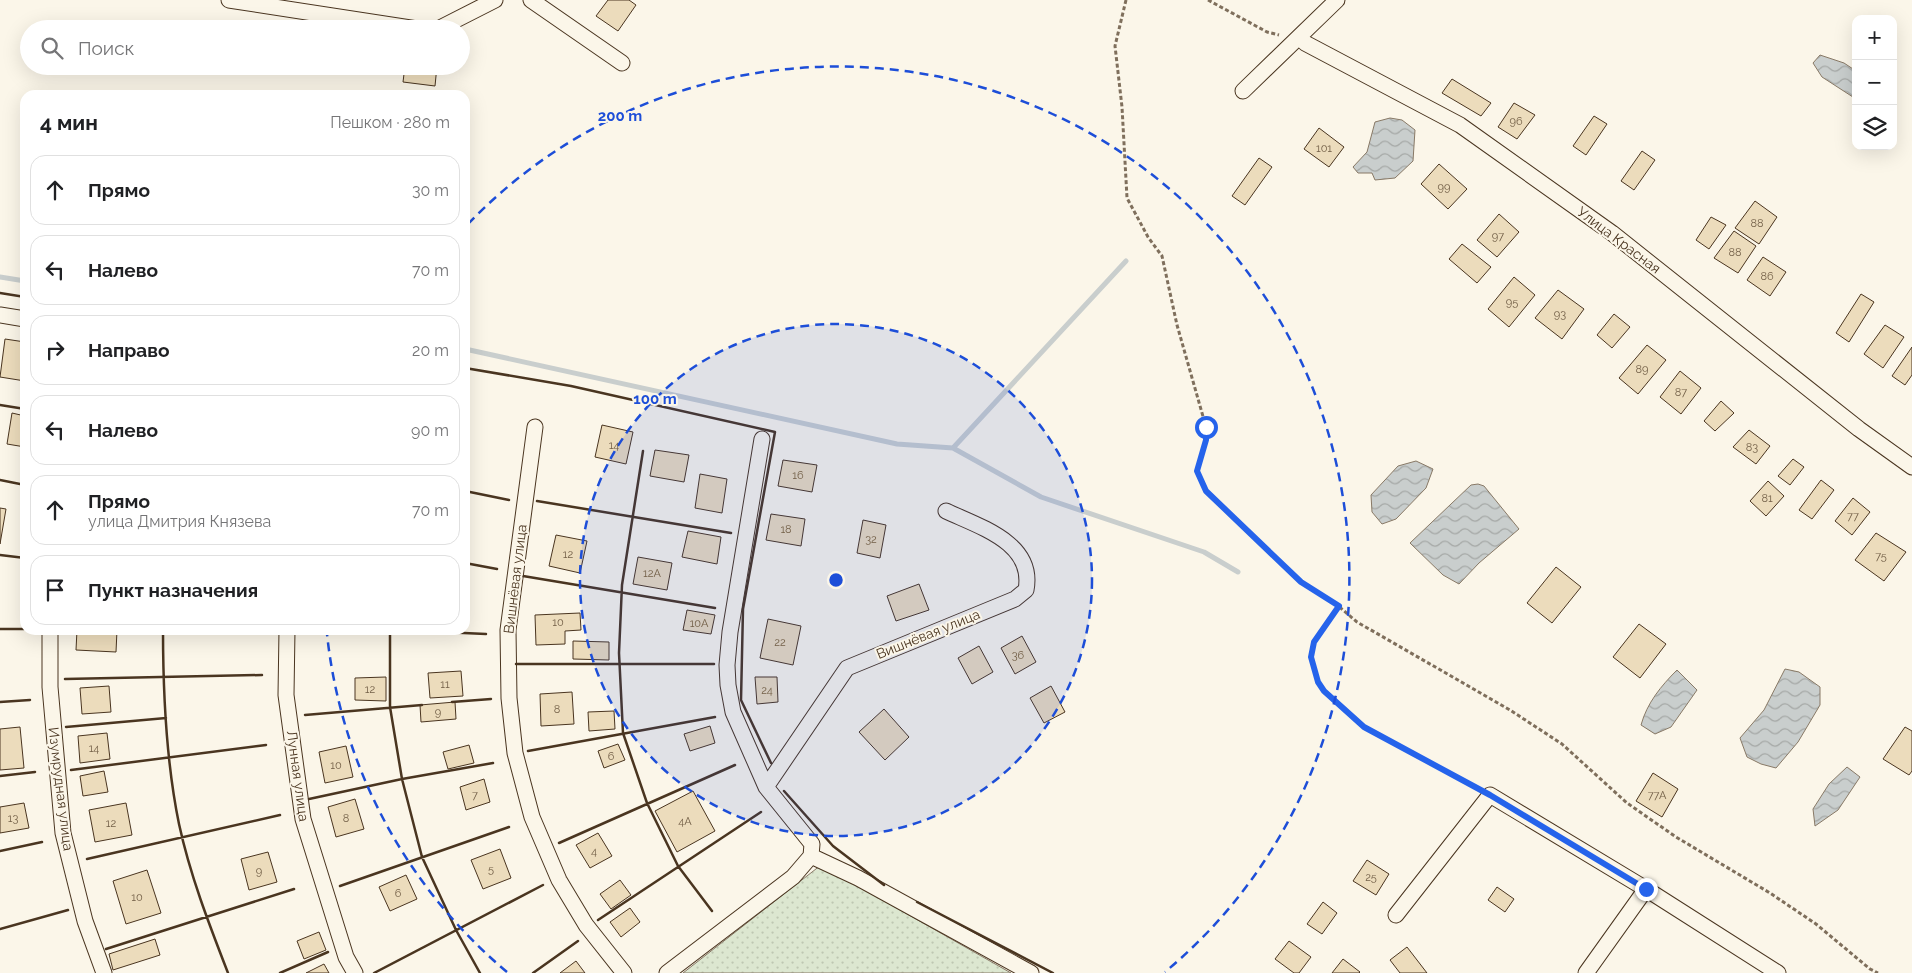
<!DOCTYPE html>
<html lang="ru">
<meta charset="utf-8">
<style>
:root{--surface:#fff;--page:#f6f6f6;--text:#202124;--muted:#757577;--line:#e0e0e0}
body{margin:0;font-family:Raleway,sans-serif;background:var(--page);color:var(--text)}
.controls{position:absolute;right:15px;top:15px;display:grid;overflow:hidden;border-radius:10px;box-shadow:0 5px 20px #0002}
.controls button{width:45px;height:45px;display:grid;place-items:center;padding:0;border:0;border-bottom:1px solid var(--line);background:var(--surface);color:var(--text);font:25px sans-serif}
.stop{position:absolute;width:15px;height:15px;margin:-11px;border:4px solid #2563eb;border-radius:50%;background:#fff}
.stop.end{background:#2563eb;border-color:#fff;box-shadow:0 1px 5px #0008}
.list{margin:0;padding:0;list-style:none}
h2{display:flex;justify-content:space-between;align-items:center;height:65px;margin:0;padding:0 20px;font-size:21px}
h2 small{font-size:16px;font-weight:400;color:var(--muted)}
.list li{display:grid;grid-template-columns:32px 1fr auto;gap:15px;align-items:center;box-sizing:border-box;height:70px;margin:0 10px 10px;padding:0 10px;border:1px solid var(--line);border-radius:15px}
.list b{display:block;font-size:19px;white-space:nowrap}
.list p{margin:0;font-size:16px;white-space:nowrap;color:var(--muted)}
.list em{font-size:16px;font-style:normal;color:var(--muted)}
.icon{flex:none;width:28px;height:28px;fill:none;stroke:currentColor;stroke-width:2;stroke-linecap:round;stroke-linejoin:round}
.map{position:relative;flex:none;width:1912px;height:973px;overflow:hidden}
.search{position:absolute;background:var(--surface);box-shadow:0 5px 20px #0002;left:20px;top:20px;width:450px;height:55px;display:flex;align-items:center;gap:12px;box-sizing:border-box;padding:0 18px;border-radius:28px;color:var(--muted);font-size:19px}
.panel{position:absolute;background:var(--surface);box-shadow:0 5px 20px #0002;left:20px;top:90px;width:450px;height:545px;border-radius:15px}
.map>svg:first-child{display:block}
.grass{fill:url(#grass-dots);stroke:#887966}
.water{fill:url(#water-waves);stroke:#887966}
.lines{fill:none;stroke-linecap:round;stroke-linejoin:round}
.stream{stroke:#c9cecd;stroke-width:5}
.building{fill:#ecdcbc;stroke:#4a3520}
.minor-casing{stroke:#4a3520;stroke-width:17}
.path{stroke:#7f6f5c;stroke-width:3;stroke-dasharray:4 2.5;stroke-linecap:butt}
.minor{stroke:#fbf6e9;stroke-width:15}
.wall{stroke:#4a3520;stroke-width:2.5}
.route{stroke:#2563eb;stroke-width:6}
.ring{fill:none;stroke:#1d4ed8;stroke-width:2.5;stroke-dasharray:9 6}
.labels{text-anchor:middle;stroke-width:4;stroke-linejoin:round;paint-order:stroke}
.number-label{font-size:11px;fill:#725f47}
.street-label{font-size:14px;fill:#4a3520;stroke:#fbf6e9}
.centre{fill:#1d4ed8;stroke:#fbf6e9;stroke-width:2.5}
.ring-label{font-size:15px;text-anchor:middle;font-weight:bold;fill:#1d4ed8;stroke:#fbf6e9;stroke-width:4;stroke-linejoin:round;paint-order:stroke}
</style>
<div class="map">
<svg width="1912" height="973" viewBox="0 0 1912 973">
<defs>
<pattern id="grass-dots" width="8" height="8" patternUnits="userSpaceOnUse" patternTransform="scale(1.25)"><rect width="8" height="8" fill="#dce7d0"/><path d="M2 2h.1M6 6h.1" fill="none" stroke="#bec7b2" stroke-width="1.8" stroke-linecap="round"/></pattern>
<pattern id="water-waves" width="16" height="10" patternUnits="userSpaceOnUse" patternTransform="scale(1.25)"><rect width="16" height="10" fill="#c9cecd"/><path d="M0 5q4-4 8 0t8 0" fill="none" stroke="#a5a8a6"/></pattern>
</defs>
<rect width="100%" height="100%" fill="#fbf6e9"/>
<path class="grass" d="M821 865 1011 973H683Z"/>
<path class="water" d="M1820 55 1844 63 1856 71V99L1822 77 1813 63Z
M1390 118 1402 120 1415 130 1413 161 1395 178 1375 180 1372 173H1358L1353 167 1367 152 1375 122Z
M1416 461 1433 469 1426 488 1396 519 1382 524 1372 512 1371 495 1398 466Z
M1478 484 1484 486 1519 529 1479 563 1459 584 1443 575 1410 543 1471 485Z
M1785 669 1799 672 1820 687V705L1798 742 1776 768 1761 764 1747 757 1740 738 1764 710Z
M1677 670 1697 690 1671 727 1655 734 1641 725C1647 703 1661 686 1677 670Z
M1847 767 1860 777 1838 810 1815 826 1813 809 1829 784Z"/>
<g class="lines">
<path class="stream" d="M0 277 25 281
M465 349 897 444 953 448 1126 261
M953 448 1041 497 1204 552 1238 572"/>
</g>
<path class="building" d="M608 0H629L636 5 618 31 596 16Z
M405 66H437L435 86 403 82Z
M1452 79 1491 103 1481 116 1442 93Z
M1514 103 1535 115 1517 139 1498 127Z
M1594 116 1607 124 1586 155 1573 146Z
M1319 128 1344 147 1329 167 1304 149Z
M1642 151 1655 160 1634 190 1621 181Z
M1259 158 1272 167 1245 205 1232 196Z
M1439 164 1467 189 1448 209 1421 184Z
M1755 201 1777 217 1759 244 1735 228Z
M1499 214 1519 232 1497 257 1477 240Z
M1711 217 1726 225 1709 249 1696 240Z
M1734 231 1756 246 1738 273 1714 258Z
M1462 244 1491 267 1477 283 1449 259Z
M1763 257 1786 272 1770 296 1747 280Z
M1514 277 1535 295 1509 327 1488 309Z
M1558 290 1584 309 1562 339 1535 318Z
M1861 294 1874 302 1849 342 1836 333Z
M1614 314 1630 327 1612 348 1597 335Z
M1885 325 1904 337 1883 368 1864 354Z
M5 339 25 342V381L0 377Z
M1647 345 1666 360 1638 394 1619 378Z
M1912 347V375L1905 385 1892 376Z
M1680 371 1701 388 1681 414 1660 397Z
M1721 401 1734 413 1715 431 1704 421Z
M12 413 25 416V447L7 444Z
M602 425 633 432 626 464 595 457Z
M1749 430 1770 446 1756 464 1733 447Z
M655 450 689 455 684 482 650 476Z
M1793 459 1804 467 1790 485 1778 476Z
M783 460 817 465 812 492 778 486Z
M700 474 727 479 722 513 695 508Z
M1821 480 1834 490 1812 519 1799 510Z
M1768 481 1784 496 1766 516 1750 501Z
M1853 498 1870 512 1852 535 1835 521Z
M0 508 6 509 0 544Z
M771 514 805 519 801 546 766 540Z
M863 520 886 525 880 558 857 553Z
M688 531 721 537 717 564 682 557Z
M1876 533 1906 552 1884 581 1855 560Z
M556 535 587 541 580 573 549 566Z
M638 557 672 563 667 590 633 584Z
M1556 567 1581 587 1552 623 1527 603Z
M919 584 929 610 896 621 887 596Z
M687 610 715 615 711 634 683 630Z
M580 613 581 630 565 631V644L536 645 535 615Z
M768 619 801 626 793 665 760 658Z
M1639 624 1666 644 1640 678 1613 657Z
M77 630H117L116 652 76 650Z
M1022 636 1036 662 1015 674 1001 648Z
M573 641 609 642V660L573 659Z
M979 646 993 672 972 684 958 658Z
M461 671 463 696 430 698 428 673Z
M386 677V701L355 700V678Z
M755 677H777L778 702 757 704Z
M109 686 111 712 82 714 80 688Z
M1051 686 1065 712 1044 723 1030 698Z
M572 692 574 724 541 726 540 694Z
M455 702 456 719 421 722 420 705Z
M884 709 909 737 885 760 859 732Z
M614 711 615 729 589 731 588 712Z
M710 726 715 743 690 751 684 734Z
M20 727 24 768 0 770V729Z
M1905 727 1912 731V771L1909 775 1883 759Z
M107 733 110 759 80 763 78 736Z
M618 744 625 760 604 768 598 751Z
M469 745 474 763 448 769 443 752Z
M346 746 353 777 325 783 319 752Z
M104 771 108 792 83 796 80 776Z
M1653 773 1678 789 1662 817 1636 801Z
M484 779 490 802 466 810 460 787Z
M693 791 715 831 677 852 655 811Z
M355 799 364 829 336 837 328 807Z
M24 803 29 828 0 833V807Z
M126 803 132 835 95 842 89 810Z
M598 833 612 856 590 868 576 845Z
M500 849 511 878 483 889 471 860Z
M268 852 277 882 249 890 241 859Z
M1367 860 1389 874 1376 895 1353 881Z
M147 870 161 913 126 924 113 881Z
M406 875 417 899 390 911 379 887Z
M620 880 631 895 611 909 600 894Z
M1497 887 1514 899 1505 912 1488 900Z
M1323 902 1337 913 1322 934 1307 924Z
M630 908 640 922 621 937 610 922Z
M319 932 326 950 304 959 297 941Z
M155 939 160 955 113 970 109 954Z
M1289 941 1311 957 1299 973H1294L1275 959Z
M1407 947 1427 973H1400L1390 960Z
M1343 959 1360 972 1359 973H1332Z
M576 961 585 973H560Z
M324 964 329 973H306Z"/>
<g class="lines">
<g class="minor-casing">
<path id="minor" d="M229 0 417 29
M531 0 622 63
M438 29 495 0
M1305 43 1460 125 1612 233 1859 429 1912 467
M1243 91 1337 0
M0 315 25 319
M535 427 508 630 509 698 515 753 532 817 559 880 586 925 624 973
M762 439 730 632 727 665 728 685 733 712 766 787 812 844 811 856
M50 630V687L63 833 85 921 104 973
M287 630 286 695 303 819 346 957 355 973
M766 787 847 668 1015 599 1026 590C1035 543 980 527 946 511
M811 856 858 878 1031 973
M1396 915 1490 795 1646 889 1778 973
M667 973 793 877 811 856
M1586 973 1646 889"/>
</g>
<path class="path" d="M1126 0 1115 46 1122 107 1127 198 1148 237 1162 256 1177 325 1206 427V439L1197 471 1206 491 1301 582 1336 604 1357 622 1510 710 1562 744 1627 803 1676 837 1770 893 1816 924 1870 969 1878 973
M1208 0 1267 32 1279 35
M1339 606 1314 642 1311 657 1318 682 1324 691 1364 727 1476 787"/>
<use href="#minor" class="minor"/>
<path class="wall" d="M0 293 25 297
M465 368 571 386 775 432 743 609 741 700 771 763
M0 405 25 409
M643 451 622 585 619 653 623 733 647 803 678 866 712 911
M0 480 25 485
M465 491 509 500
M537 501 731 533
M0 555 25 558
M465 563 497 569
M523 576 715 608
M0 629H24
M163 630C163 695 166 761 179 824 190 875 209 924 228 973
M390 630V707L402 779 422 857 456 930 480 973
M397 630 486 634
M516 664H714
M65 679 262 675
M0 702 30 700
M452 702 491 699
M305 715 422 705
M66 727 166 718
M528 751 715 717
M71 770 266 745
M0 776 35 772
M784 791 833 846 884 885
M309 799 402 779 493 763
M559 843 735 765
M0 851 42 842
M87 859 280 815
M340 886 509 827
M917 902 1053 973
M598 920 761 812
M0 929 68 910
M106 949 294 889
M280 973 328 952
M374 973 543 885
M533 973 578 941"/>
</g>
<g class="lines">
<path class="route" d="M1206 427V440L1197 471 1206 491 1301 582 1339 606 1314 642 1311 657 1318 682 1324 691 1364 727 1490 795 1646 889"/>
</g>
<circle cx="836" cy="580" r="256" fill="#1d4ed8" fill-opacity=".12"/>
<g class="ring">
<circle cx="836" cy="580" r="256"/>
<path d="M507 972A512 512 0 0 1 327 634M468 224A512 512 0 1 1 1165 972"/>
</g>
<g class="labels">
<g class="number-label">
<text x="1516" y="125">96</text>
<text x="1324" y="152">101</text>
<text x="1444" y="191">99</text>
<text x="1757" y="227">88</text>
<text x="1498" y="240">97</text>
<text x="1735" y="256">88</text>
<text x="1767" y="280">86</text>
<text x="1512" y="306">95</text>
<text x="1560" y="318">93</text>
<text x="1642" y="373">89</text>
<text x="1681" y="396">87</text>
<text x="614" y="449">14</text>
<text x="1752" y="451">83</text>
<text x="798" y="479">16</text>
<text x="1767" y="502">81</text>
<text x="1853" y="520">77</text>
<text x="786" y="533">18</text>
<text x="871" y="543">32</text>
<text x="568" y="558">12</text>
<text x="1881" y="560">75</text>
<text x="652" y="577">12А</text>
<text x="558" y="626">10</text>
<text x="699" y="627">10А</text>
<text x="780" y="646">22</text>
<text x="1018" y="659">36</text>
<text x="445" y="688">11</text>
<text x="370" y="693">12</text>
<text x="767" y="694">24</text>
<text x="557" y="713">8</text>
<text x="438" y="716">9</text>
<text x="94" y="752">14</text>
<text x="611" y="760">6</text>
<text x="336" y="769">10</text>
<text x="475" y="799">7</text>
<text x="1657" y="799">77А</text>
<text x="13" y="822">13</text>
<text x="346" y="822">8</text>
<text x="685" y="825">4А</text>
<text x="111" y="827">12</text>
<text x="594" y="855">4</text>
<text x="491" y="873">5</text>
<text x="259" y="875">9</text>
<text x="1371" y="881">25</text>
<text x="398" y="897">6</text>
<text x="137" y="901">10</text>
</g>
<g class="street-label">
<text transform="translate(1619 240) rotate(37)" y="5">Улица Красная</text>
<text transform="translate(515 579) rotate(-83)" y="5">Вишнёвая улица</text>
<text transform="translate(928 634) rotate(-22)" y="5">Вишнёвая улица</text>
<text transform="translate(298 776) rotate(82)" y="5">Лунная улица</text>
<text transform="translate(61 789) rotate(83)" y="5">Изумрудная улица</text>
</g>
</g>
<circle cx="836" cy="580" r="8" class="centre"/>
<g class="ring-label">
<text x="620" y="121">200 m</text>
<text x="655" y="404">100 m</text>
</g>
</svg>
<div class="controls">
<button>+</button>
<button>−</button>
<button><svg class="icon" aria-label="layers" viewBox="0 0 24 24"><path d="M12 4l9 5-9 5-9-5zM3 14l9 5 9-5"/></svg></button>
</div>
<div class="stop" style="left:1206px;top:427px"></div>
<div class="stop end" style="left:1646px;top:889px"></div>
<div class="search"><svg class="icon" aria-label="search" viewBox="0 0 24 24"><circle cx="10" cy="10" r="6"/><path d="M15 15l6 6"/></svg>Поиск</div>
<section class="panel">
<h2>4 мин<small>Пешком · 280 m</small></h2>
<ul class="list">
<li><svg class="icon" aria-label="ahead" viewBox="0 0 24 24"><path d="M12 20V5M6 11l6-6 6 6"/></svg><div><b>Прямо</b></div><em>30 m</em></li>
<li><svg class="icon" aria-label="left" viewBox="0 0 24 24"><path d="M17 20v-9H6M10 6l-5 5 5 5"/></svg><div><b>Налево</b></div><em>70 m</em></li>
<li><svg class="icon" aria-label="right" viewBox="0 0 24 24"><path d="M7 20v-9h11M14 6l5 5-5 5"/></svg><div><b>Направо</b></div><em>20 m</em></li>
<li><svg class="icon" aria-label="left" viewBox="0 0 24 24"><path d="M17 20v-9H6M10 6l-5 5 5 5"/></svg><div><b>Налево</b></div><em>90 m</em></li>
<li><svg class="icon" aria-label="ahead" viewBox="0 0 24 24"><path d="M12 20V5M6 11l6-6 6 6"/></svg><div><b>Прямо</b><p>улица Дмитрия Князева</p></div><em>70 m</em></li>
<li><svg class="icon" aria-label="arrive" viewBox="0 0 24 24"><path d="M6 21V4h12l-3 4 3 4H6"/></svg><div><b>Пункт назначения</b></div></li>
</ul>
</section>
</div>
